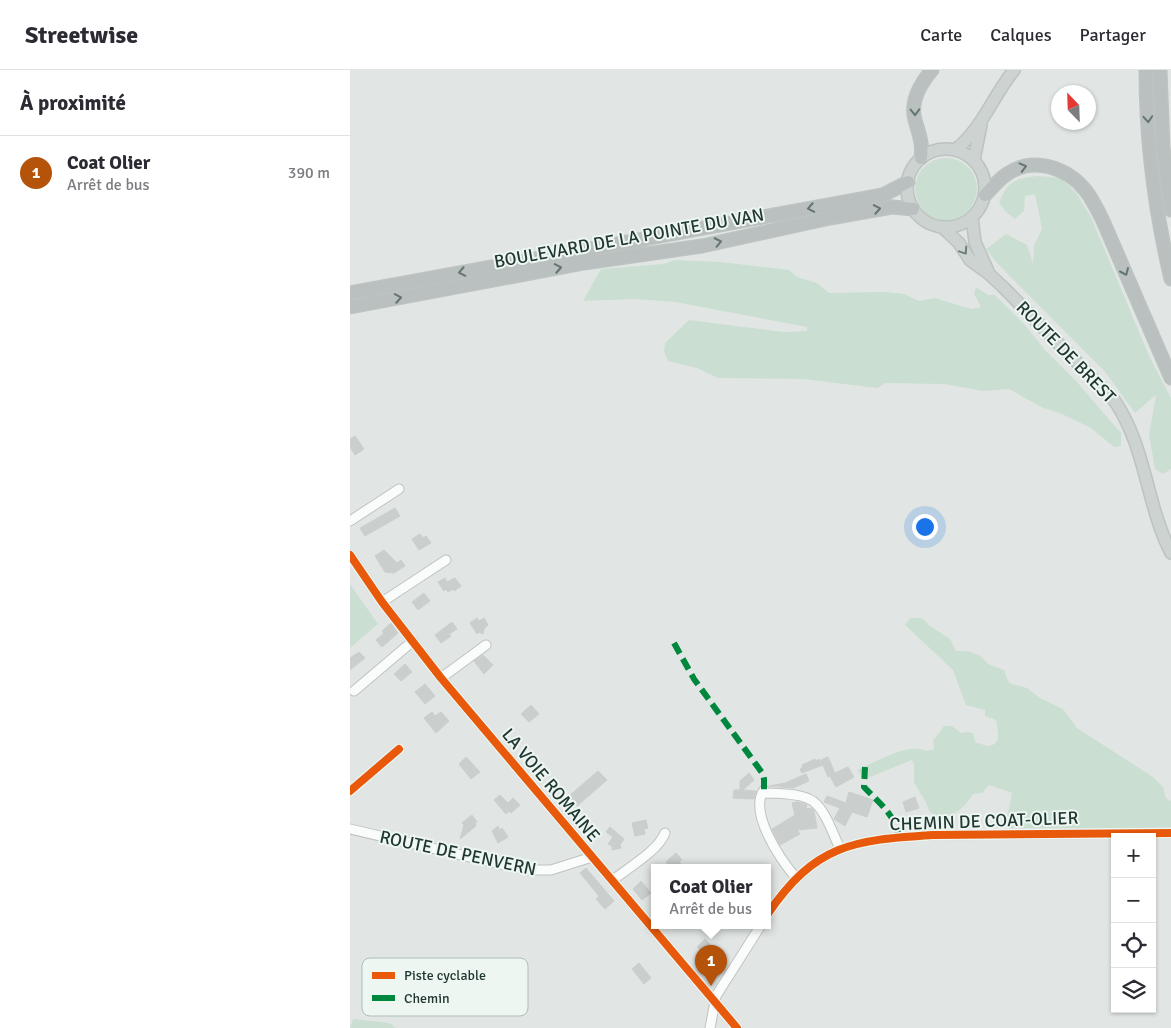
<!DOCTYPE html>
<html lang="fr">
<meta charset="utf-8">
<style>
:root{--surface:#fff;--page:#f7f7f7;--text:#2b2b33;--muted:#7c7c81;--line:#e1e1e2;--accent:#b45309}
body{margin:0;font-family:Signika,sans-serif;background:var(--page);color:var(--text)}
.controls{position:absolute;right:15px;bottom:15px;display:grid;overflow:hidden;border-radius:0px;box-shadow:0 1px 4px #0004}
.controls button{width:45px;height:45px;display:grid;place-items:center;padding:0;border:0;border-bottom:1px solid var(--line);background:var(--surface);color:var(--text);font:25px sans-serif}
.compass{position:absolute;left:701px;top:15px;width:45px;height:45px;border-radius:50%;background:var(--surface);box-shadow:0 1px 4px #0004;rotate:337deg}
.you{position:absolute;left:574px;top:456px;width:18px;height:18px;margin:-12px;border:4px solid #fff;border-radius:50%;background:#1a73e8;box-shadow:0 0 0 8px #1a73e833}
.badge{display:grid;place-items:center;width:32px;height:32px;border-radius:50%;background:var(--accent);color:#fff;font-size:16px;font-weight:700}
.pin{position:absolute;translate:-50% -41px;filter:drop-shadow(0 1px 2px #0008)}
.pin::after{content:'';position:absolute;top:26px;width:18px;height:15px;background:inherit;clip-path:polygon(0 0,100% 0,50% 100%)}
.popup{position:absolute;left:301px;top:794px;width:120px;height:65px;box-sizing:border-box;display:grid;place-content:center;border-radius:0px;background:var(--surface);filter:drop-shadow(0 1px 4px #0005);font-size:16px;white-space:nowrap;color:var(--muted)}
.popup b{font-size:19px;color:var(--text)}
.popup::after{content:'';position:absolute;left:50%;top:100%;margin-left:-10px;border:10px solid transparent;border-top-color:var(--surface)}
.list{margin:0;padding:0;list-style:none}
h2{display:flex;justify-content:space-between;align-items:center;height:65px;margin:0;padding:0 20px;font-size:21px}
h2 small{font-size:16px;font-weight:400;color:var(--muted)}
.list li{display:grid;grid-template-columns:32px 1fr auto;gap:15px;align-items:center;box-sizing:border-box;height:75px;padding:0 20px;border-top:1px solid var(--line)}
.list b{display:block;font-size:19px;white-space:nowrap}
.list p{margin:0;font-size:16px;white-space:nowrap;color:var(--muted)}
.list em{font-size:16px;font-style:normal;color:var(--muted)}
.icon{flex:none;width:28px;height:28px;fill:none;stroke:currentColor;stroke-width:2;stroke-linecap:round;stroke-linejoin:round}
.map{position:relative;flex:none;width:821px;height:958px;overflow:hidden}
header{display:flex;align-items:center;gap:30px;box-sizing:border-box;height:70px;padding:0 25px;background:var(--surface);border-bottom:1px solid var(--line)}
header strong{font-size:24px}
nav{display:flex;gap:28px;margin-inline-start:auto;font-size:18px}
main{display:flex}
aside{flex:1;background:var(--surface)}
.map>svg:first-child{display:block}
.green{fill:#cadfd1}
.building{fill:#cacfcd;stroke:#cacfcd}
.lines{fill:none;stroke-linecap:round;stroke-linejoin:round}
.minor-casing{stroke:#bec3c1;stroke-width:11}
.major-casing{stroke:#bcc3c1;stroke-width:14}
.highway-casing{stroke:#bcc3c1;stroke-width:15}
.minor{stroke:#fafbfb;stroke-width:9}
.major{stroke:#ccd3d1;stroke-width:11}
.highway{stroke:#b9c0bf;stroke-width:12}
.quiet{stroke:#00873e;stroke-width:6;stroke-dasharray:12 6;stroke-linecap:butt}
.cycleway-casing{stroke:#eef6f2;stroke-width:11}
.cycleway{stroke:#e8590c;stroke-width:8}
.oneway{stroke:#657571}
.oneway2{stroke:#6e7e7a}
.labels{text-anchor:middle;stroke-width:4;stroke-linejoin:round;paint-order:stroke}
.street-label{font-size:18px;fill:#213832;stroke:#eef6f2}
.key{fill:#eef6f2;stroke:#b0bdb8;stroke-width:1}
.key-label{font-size:14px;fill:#213832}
</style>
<header>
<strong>Streetwise</strong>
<nav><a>Carte</a><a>Calques</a><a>Partager</a></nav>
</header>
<main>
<aside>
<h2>À proximité<small></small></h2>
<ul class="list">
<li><span class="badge">1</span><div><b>Coat Olier</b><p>Arrêt de bus</p></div><em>390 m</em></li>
</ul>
</aside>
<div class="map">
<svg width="821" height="958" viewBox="0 0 821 958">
<rect width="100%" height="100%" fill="#e1e6e4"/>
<path class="green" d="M565 119a31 31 0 1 1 62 0a31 31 0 1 1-62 0Z
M688 106 711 108 727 124 741 147 800 288 821 328V399L813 404 805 399 799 365 806 325 785 343 756 303 647 193 636 179 656 164 677 175 683 193 684 175 692 159 685 124 675 126 674 141 665 149 656 142 649 133C657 111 666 108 688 106Z
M325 190 370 192 439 200 447 207 467 213 479 223 537 222 554 224 569 231 585 228 621 239 631 237 624 224 626 217 638 225H645L675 255 695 280 726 311 771 363V376L764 377 741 358 712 344 691 337 659 319 633 321 594 314 536 313 527 318 453 309 368 308 347 298 318 291 314 282 315 273 339 250 433 262 457 261V257L325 232 285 229 233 231 251 199 313 194Z
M0 514 28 554 0 578Z
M560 548H572L580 556 600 569 606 581H618L631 586 638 594 654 600 659 613 677 618 690 628 713 639 727 658 803 707 813 717 816 728 821 731V758H659L656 752 662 723 639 715 632 723 623 724C615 738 604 745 588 750L579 740 575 731 564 712V695L562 690 515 709 507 700C524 693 560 671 576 681L584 679 583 671 594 656H602L611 663 617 662 623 663 626 673C630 673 635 676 639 676 653 674 647 659 646 650L635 646V640L616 635 603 600 555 555Z
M3 949 39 953 46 958H0Z"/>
<path class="building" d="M5 366 14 379 5 385 0 377V369Z
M45 438 50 446 15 466 10 458Z
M70 464 73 468 76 466 81 473 69 480 62 469Z
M34 480 47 493 51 490 55 496 44 503 35 502 25 486Z
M95 508 97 512 105 508 111 516 104 521 103 519 98 522 96 519 94 521 88 512Z
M74 523 80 531 68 540 62 532Z
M127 548 129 551 134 548 138 555 134 559 133 564 129 562 127 564 120 553Z
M102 552 107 559 99 564 101 566 91 573 85 565Z
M41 553 48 563 32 577 26 570 34 563 32 561Z
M9 582 15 588 0 600V588Z
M133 585 143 595 134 604 124 591Z
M55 594 62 602 51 611 44 604Z
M75 614 85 626 75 634 65 622Z
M181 635 189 644 179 652 171 644Z
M82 642 85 646 91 642 99 651 86 663 74 648Z
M116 687 130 702 121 709 109 694Z
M478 687 485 703 498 697 504 707 486 717 480 706 478 707 471 690Z
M465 689 466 691 469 689 473 695 452 703 450 699 453 697 452 695Z
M248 701 257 710 227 736 219 726Z
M399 703 404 710 393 720 406 721 404 729 383 728 384 720H390V711Z
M456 704 459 711 443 718 419 716 435 713Z
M499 722 523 730 517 747 502 742 495 756 484 749 490 738 474 732 477 726 496 733Z
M150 725 158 733 163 728 170 735 161 743 159 741 156 744 144 730Z
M565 727 569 738 556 742 553 732Z
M448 732 457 735 456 739 462 738 464 741 467 758 447 760 450 764 430 775 422 759 445 745 442 733Z
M122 745 127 752 125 753 126 756 110 769 114 755 112 753Z
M296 750 298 758 294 759 295 764 285 766 282 753Z
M148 756 150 760 152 758 158 767 148 773 142 761Z
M260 757 274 769 270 775 271 778 262 780V776L258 774 263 767 256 762Z
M326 783 332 790 329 792 334 797H321L316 792Z
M236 798 264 831 255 839 246 829 249 826 230 803Z
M291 811 301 823 292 830 283 819Z
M355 869 368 882 360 889 347 877Z
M289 893 301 908 294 914 282 899Z"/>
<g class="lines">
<g class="minor-casing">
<path id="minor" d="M0 451 49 419
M0 485 32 532 91 608 387 958
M32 532 96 490
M91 608 136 575
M4 621 63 571
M414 720C398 743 431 790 446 808
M0 721 49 679
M412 723C425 723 447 723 459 729 474 735 483 764 490 779
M0 759 176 800H201L242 787
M263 810C278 798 308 781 315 763
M417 845C465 774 503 770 583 765L821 763
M360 958 366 926 411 855"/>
</g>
<g class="major-casing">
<path id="major" d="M557 118a39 39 0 1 1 78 0a39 39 0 1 1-78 0Z
M605 80C632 59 643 26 664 0
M624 90 631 55
M622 147 625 172 638 201
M592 157 609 173 620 190 638 203 654 218 764 330C796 376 796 434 821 483"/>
</g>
<g class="highway-casing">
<path id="highway" d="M796 0C796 70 805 141 821 209
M810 0 813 78 821 140
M571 88C573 73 569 64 565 50 560 32 571 13 582 0
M635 125C642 118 648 110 657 104 683 86 717 97 736 121 743 130 748 141 753 151L821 308
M0 223 533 125 558 112
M0 237 234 193 352 176 480 148 542 137 563 139"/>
</g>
<use href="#minor" class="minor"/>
<use href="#major" class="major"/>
<use href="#highway" class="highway"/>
<path class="quiet" d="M324 573 344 609 413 704 414 709V720
M515 697 514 717C529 733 545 744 549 767"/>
<g class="cycleway-casing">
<path id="cycleway" d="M0 485 32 532 91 608 387 958
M0 721 49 679
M417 845C465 774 503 770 583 765L821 763"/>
</g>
<use href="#cycleway" class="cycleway"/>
</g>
<defs><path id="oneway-chevron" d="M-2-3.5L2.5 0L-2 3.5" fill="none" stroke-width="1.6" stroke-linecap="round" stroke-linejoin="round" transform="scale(1.25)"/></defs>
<g class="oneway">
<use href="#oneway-chevron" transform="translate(565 42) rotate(89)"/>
<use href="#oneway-chevron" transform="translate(798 49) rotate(86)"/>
<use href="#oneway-chevron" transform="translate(673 97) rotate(-15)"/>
<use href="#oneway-chevron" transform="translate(461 138) rotate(169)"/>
<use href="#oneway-chevron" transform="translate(527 139) rotate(-10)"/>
<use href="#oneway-chevron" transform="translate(368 172) rotate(-12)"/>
<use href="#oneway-chevron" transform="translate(208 198) rotate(-10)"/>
<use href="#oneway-chevron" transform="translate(112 202) rotate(169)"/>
<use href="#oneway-chevron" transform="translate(775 202) rotate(66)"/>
<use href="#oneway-chevron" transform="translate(48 228) rotate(-10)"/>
</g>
<use class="oneway2" href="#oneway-chevron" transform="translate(614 181) rotate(56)"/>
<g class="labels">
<g class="street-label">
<text transform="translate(279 168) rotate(-10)" y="6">BOULEVARD DE LA POINTE DU VAN</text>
<text transform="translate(716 282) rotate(46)" y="6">ROUTE DE BREST</text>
<text transform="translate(201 715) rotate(50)" y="6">LA VOIE ROMAINE</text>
<text transform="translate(634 751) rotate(-2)" y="6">CHEMIN DE COAT-OLIER</text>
<text transform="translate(108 783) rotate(12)" y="6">ROUTE DE PENVERN</text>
</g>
</g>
<rect x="12" y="888" width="166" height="58" rx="8" class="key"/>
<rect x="22" y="902" width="23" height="7" fill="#e8590c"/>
<rect x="22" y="925" width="23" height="6" fill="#00873e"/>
<g class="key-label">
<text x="54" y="910">Piste cyclable</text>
<text x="54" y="933">Chemin</text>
</g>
</svg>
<div class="controls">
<button>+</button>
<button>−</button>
<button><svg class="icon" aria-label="locate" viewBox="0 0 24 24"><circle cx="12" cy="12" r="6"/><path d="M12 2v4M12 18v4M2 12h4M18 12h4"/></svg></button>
<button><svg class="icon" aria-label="layers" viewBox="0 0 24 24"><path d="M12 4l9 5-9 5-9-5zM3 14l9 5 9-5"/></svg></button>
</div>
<svg class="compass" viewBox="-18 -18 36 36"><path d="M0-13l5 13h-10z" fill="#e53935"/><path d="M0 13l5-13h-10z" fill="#7c7c81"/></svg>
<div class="you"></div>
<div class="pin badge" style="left:361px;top:916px">1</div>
<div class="popup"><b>Coat Olier</b>Arrêt de bus</div>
</div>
</main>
